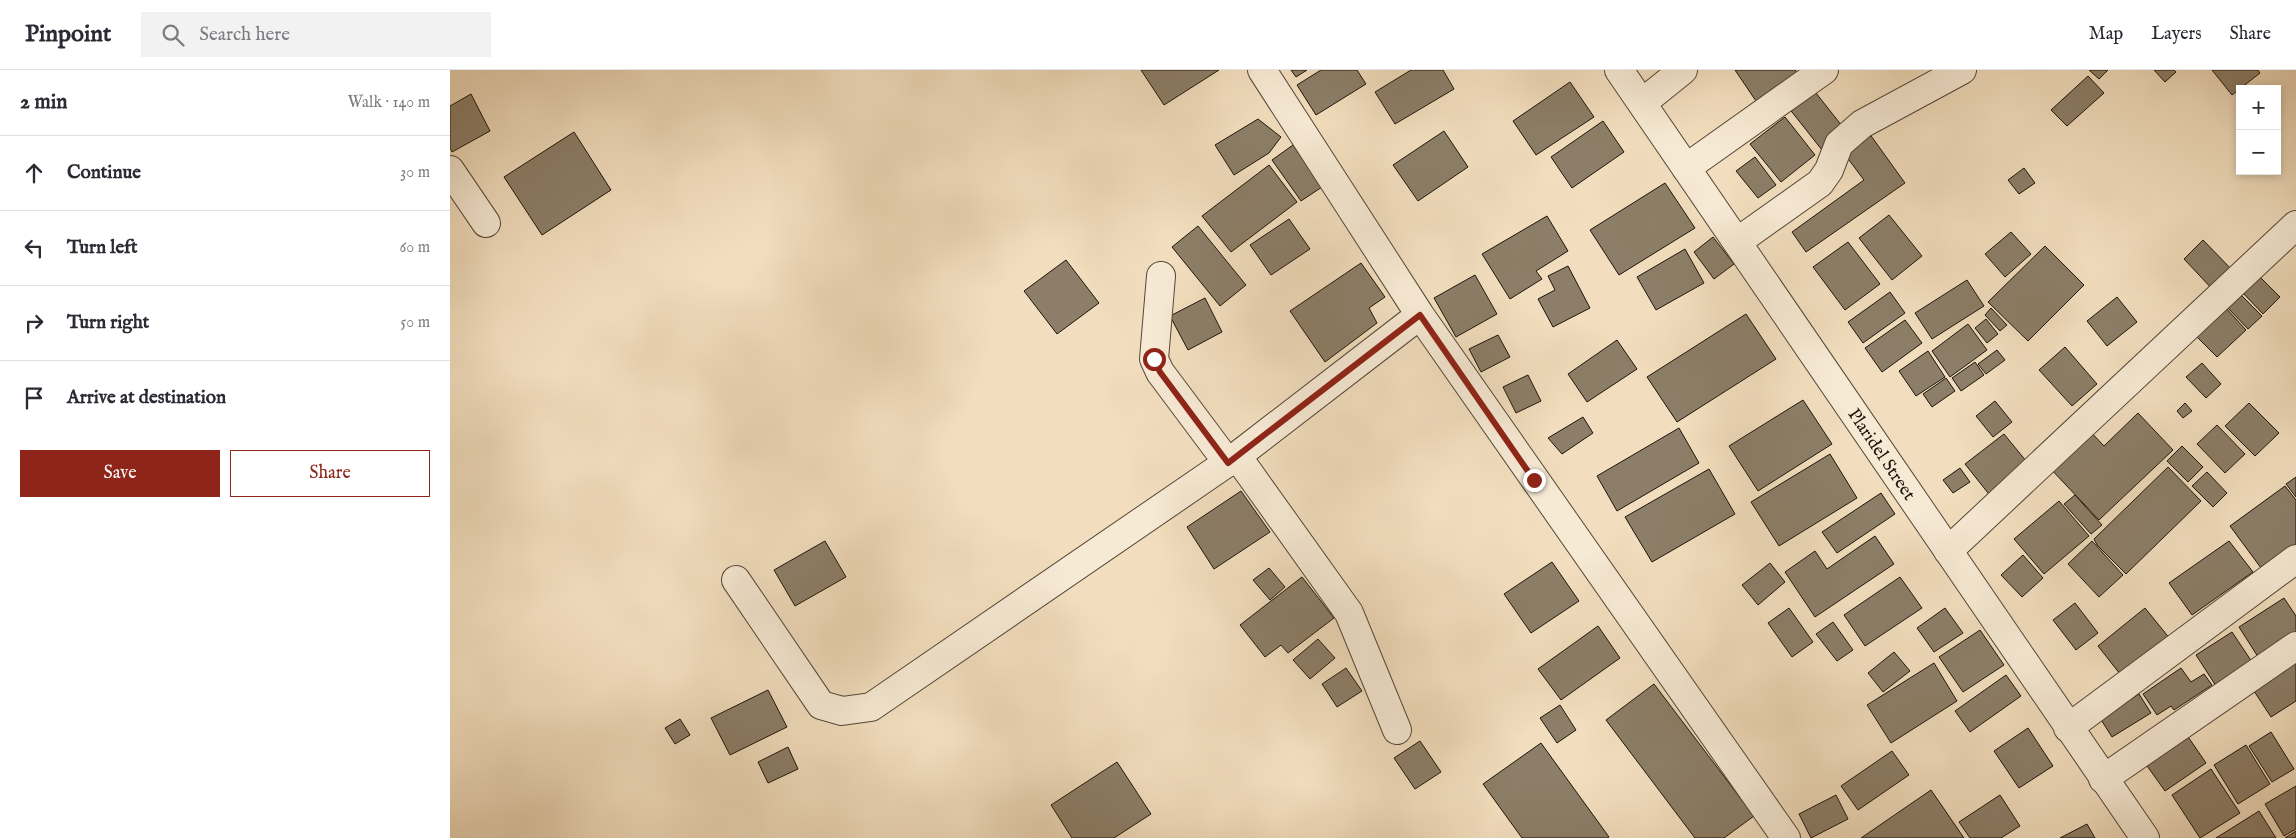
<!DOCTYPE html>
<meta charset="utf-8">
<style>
:root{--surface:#fff;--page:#f2f2f3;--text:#2b2b33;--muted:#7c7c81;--line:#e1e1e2;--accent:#8f2418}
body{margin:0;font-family:"IM FELL English",serif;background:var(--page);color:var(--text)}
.controls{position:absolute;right:15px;top:15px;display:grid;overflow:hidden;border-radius:0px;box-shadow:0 2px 8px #0003}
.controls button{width:45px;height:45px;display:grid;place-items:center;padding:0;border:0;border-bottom:1px solid var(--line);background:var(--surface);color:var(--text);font:25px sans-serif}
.stop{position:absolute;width:15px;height:15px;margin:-11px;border:4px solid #8f2418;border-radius:50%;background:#fff}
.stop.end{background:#8f2418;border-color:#fff;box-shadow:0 1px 5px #0008}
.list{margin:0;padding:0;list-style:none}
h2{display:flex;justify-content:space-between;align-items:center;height:65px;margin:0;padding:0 20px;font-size:21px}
h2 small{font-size:16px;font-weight:400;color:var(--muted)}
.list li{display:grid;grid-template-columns:32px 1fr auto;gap:15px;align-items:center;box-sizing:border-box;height:75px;padding:0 20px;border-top:1px solid var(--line)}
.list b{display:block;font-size:19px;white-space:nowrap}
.list em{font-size:16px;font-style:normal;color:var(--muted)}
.actions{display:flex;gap:10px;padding:15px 20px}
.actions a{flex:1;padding:11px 0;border:1px solid var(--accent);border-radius:0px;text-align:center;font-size:18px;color:var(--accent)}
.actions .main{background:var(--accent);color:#fff}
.icon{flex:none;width:28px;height:28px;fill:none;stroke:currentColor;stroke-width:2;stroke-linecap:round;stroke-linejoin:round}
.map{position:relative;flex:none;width:1846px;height:768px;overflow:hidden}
header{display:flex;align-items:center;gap:30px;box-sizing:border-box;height:70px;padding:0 25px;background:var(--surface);border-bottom:1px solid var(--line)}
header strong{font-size:24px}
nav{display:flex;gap:28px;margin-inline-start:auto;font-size:18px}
.search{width:350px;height:45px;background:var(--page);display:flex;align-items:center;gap:12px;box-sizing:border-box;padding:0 18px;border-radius:0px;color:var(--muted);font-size:19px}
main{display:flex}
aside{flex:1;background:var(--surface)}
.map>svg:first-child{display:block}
.building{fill:#8c7e68;stroke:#1e150a}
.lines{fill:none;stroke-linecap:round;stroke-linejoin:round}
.minor-casing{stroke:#534737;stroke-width:30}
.tertiary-casing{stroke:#534737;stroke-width:30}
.minor{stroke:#f7ead5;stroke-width:28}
.tertiary{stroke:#f7ead5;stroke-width:28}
.route{stroke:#8f2418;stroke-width:6}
.labels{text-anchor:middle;stroke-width:4;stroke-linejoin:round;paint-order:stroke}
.street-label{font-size:18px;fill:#1e150a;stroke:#f7ead5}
</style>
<header>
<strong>Pinpoint</strong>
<div class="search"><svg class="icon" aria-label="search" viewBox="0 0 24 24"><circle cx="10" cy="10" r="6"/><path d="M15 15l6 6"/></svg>Search here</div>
<nav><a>Map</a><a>Layers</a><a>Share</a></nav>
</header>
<main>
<aside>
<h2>2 min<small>Walk · 140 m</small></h2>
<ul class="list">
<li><svg class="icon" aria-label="ahead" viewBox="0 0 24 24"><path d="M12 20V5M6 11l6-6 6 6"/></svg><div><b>Continue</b></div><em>30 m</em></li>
<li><svg class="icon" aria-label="left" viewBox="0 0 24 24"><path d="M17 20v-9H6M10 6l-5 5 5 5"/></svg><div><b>Turn left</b></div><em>60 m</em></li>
<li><svg class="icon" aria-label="right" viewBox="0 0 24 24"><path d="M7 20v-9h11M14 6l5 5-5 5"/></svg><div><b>Turn right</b></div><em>50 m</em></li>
<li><svg class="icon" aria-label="arrive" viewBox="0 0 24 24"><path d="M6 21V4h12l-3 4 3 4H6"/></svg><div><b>Arrive at destination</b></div></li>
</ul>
<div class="actions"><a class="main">Save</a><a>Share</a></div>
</aside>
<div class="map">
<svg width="1846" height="768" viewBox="0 0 1846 768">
<rect width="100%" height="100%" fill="#f2debe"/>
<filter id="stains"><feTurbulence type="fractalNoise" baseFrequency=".004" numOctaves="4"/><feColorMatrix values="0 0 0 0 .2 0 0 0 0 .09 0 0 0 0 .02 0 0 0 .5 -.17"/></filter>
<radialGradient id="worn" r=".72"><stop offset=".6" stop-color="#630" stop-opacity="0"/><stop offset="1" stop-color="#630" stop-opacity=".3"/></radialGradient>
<path class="building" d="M691 0H769L714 35Z
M841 0H857L846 7Z
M871 0H907L916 14 866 45 847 15Z
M961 0H993L1004 19 945 54 925 22Z
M1285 0H1345L1350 6 1308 34Z
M1639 0H1658L1649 9Z
M1704 0H1724L1726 2 1715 12Z
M1762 0H1808L1810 3 1782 25Z
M1638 6 1654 23 1617 56 1601 40Z
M1120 12 1144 47 1086 85 1063 51Z
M1362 18 1396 61 1372 80 1338 37Z
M21 24 40 61 2 82 0 78V36Z
M1335 47 1365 85 1331 112 1300 74Z
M808 49 831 67 819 83 784 105 765 75Z
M1153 51 1174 82 1122 118 1101 87Z
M994 61 1018 97 968 131 943 95Z
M124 62 161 120 92 165 54 107Z
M1419 63 1455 113 1356 182 1342 162 1414 110 1393 82Z
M843 75 872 117 851 131 822 90Z
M1305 87 1326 115 1308 128 1286 101Z
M819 95 847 132 781 182 752 146Z
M1574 98 1585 113 1569 124 1558 110Z
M1215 113 1245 158 1169 205 1140 160Z
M1439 145 1472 186 1442 210 1409 168Z
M1097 146 1118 181 1086 201 1092 209 1060 229 1032 184Z
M839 149 860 179 821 205 800 175Z
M748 156 796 215 770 236 722 177Z
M1561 162 1581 184 1555 207 1535 184Z
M1263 167 1284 194 1264 209 1244 182Z
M1753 170 1785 203 1765 222 1734 189Z
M1398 172 1430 214 1395 240 1363 197Z
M1595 176 1634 215 1578 271 1538 232Z
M1235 179 1254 213 1206 240 1187 207Z
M616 190 649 233 607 264 574 221Z
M911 193 935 227 919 238 927 253 875 292 840 241Z
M1118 196 1140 238 1103 257 1088 229 1105 220 1098 206Z
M1025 205 1047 244 1006 267 984 228Z
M1810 207 1830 227 1813 244 1793 223Z
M1517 210 1534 236 1482 269 1465 243Z
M1440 222 1455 243 1413 273 1398 252Z
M1790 224 1812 246 1798 259 1777 237Z
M1667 227 1687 252 1657 276 1637 251Z
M755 228 772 262 738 280 720 246Z
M1775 237 1796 260 1767 287 1745 265Z
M1541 238 1557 255 1550 261 1535 245Z
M1296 244 1326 289 1227 352 1197 307Z
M1536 249 1548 264 1537 273 1525 258Z
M1455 250 1472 273 1432 302 1415 278Z
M1518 254 1537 280 1500 307 1482 281Z
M1048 265 1060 287 1031 302 1019 279Z
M1167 270 1187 299 1137 332 1118 304Z
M1615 277 1647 314 1622 336 1589 300Z
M1547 280 1555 290 1536 304 1528 294Z
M1478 281 1495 307 1466 326 1449 301Z
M1525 292 1534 305 1511 321 1502 308Z
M1752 293 1771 314 1756 328 1736 307Z
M1078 305 1091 331 1066 343 1053 317Z
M1496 308 1505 321 1482 337 1473 324Z
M1353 330 1382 374 1308 421 1279 376Z
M1545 331 1562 352 1543 367 1526 346Z
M1735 333 1742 341 1733 348 1727 341Z
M1799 333 1829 363 1805 386 1775 356Z
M1688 343 1723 380 1649 450 1598 396 1638 359 1654 376Z
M1133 347 1143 363 1112 384 1098 368Z
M1767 355 1795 384 1775 403 1747 374Z
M1229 358 1249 393 1167 441 1147 406Z
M1554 364 1581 397 1542 428 1515 394Z
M1732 376 1753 397 1738 412 1717 391Z
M1380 384 1407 428 1329 476 1301 432Z
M1718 397 1751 431 1676 504 1647 475 1644 469Z
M1510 398 1520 412 1503 423 1493 410Z
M1259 399 1285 444 1202 492 1175 447Z
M1757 402 1777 423 1763 437 1742 416Z
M1846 407V427L1836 414Z
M1835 416 1846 430V478L1814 502 1780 456Z
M791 421 820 462 764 499 737 457Z
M1431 423 1445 444 1387 483 1372 462Z
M1625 425 1652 455 1641 464 1614 434Z
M1609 431 1639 466 1594 504 1564 469Z
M1425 466 1444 494 1365 547 1335 502 1365 481 1377 499Z
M375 471 396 507 345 536 324 500Z
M1642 471 1673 505 1649 527 1618 494Z
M1779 471 1803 502 1742 545 1719 513Z
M1573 485 1593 508 1572 527 1551 505Z
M1102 492 1129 531 1081 563 1054 524Z
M1320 493 1335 512 1308 535 1292 515Z
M819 498 835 517 820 530 803 510Z
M852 507 884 548 838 583 831 575 815 587 790 555Z
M1450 507 1472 538 1415 576 1394 545Z
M1834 528 1846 546V566L1810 590 1789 557Z
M1625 533 1648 563 1626 580 1603 550Z
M1339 538 1363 572 1342 587 1318 553Z
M1495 538 1513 563 1484 582 1467 558Z
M1695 538 1721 570 1674 609 1648 576Z
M1383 552 1403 580 1387 591 1366 564Z
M1148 556 1170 588 1111 630 1088 599Z
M1530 560 1554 595 1513 622 1489 587Z
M1782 562 1804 595 1768 619 1746 585Z
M868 569 885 588 860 609 843 590Z
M1444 582 1460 601 1433 622 1418 603Z
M1846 589V631L1821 647 1802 618Z
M1484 593 1507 631 1441 673 1417 635Z
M896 598 912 621 887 637 872 614Z
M1731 598 1741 612 1754 604 1762 615 1724 640 1721 636 1707 645 1693 624Z
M1556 605 1571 626 1520 662 1505 641Z
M1204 614 1304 746 1274 768H1245L1156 650Z
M318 620 337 657 280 685 261 648Z
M1689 624 1701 643 1662 667 1650 648Z
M1110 635 1126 660 1107 673 1090 648Z
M230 649 240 665 225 674 215 658Z
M1578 658 1603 696 1569 718 1544 681Z
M1732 658 1756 693 1715 721 1690 686Z
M1821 662 1844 699 1822 712 1799 676Z
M970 671 991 702 965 719 944 688Z
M1091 673 1159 767 1157 768H1072L1033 714Z
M1796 675 1820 714 1788 734 1764 695Z
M338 677 348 699 318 713 308 692Z
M1442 681 1459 705 1408 740 1391 716Z
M667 692 701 744 664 768H622L601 735Z
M1761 699 1790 743 1750 768 1722 725Z
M1846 716V759L1834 766 1815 734Z
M1481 720 1514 768H1411Z
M1386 725 1398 749 1361 768 1349 744Z
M1550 725 1570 756 1551 768H1520L1509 752Z
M1809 741 1826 768H1766Z
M1637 754 1645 768H1610Z
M1846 761V768H1835Z"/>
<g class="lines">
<g class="minor-casing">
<path id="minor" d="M812 0 970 245 1336 768
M1192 33 1233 0
M1236 98 1374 0
M0 100 36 153
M1287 172 1370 113 1379 100 1389 74 1412 54 1512 0
M711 206 704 289 710 302 778 393
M1498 481 1846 155
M286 510 371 635 392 641 421 637 787 386
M1618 658 1846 489
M947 660 899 543 787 386 970 245
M1653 709 1846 576"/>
</g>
<g class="tertiary-casing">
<path id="tertiary" d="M1169 0 1695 768"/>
</g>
<use href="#minor" class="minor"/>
<use href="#tertiary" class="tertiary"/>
</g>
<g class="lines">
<path class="route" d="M704 289 710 302 778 393 970 245 1084 410"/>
</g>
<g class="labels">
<g class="street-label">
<text transform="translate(1432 384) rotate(56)" y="6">Plaridel Street</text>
</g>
</g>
<rect width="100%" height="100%" filter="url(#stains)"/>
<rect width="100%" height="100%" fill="url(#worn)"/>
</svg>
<div class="controls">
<button>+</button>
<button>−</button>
</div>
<div class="stop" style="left:704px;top:289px"></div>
<div class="stop end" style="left:1084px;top:410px"></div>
</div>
</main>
